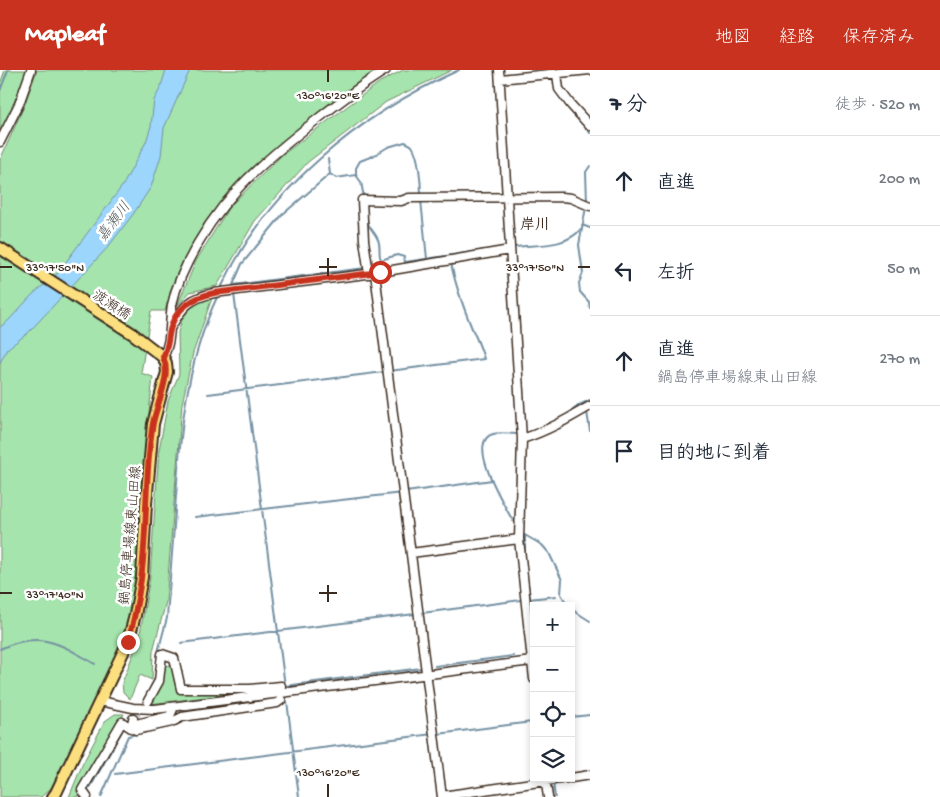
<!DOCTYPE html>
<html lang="ja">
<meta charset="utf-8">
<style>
:root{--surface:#fff;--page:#f6f6f7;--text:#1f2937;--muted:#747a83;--line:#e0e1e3;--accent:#c8321e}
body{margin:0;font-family:"Gochi Hand","Klee One",sans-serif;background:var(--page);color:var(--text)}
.controls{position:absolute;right:15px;bottom:15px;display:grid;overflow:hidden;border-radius:0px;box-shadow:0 2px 8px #0003}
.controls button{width:45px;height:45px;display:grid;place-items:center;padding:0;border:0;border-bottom:1px solid var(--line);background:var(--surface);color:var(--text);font:25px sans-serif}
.stop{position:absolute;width:15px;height:15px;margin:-11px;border:4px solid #c8321e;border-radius:50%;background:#fff}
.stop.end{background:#c8321e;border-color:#fff;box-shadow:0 1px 5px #0008}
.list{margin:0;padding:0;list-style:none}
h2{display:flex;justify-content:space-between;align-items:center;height:65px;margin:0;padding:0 20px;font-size:21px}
h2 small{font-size:16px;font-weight:400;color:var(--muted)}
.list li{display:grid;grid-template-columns:32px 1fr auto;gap:15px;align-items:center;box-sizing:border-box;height:90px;padding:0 20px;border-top:1px solid var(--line)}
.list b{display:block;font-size:19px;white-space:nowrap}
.list p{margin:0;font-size:16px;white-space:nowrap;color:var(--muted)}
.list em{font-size:16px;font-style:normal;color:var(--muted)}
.icon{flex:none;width:28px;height:28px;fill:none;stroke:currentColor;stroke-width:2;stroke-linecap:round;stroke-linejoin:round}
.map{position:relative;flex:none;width:590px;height:727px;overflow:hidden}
header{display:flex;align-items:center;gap:30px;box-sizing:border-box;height:70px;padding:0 25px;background:var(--accent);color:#fff}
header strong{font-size:24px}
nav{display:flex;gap:28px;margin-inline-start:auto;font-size:18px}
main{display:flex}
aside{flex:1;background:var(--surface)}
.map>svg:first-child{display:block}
.green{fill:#a5e4ac;stroke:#708765}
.water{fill:#9cd6fc;stroke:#7591a3}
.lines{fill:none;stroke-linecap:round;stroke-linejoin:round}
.stream{stroke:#7591a3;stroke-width:2}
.minor-tunnel{stroke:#d8d4d2;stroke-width:8;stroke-dasharray:8 4;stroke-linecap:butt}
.minor-casing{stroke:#3b2a1e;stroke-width:11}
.major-casing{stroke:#3b2a1e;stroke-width:14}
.minor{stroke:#fff;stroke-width:8}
.major{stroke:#fce080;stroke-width:10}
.route{stroke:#c8321e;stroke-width:6}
.ticks{fill:none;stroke:#3b2a1e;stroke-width:2}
.labels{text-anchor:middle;stroke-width:5;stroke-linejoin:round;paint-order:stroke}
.street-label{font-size:14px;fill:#3b2a1e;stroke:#fff}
.water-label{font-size:15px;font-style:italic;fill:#585e61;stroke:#fff}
.neighbourhood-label{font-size:15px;font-weight:bold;fill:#3b2a1e;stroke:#fff}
.ticks-label{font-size:12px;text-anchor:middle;fill:#3b2a1e;stroke:#fff;stroke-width:5;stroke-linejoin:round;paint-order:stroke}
</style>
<header>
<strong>Mapleaf</strong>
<nav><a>地図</a><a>経路</a><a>保存済み</a></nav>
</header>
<main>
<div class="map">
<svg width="590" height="727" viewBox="0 0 590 727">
<rect width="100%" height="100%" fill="#fff"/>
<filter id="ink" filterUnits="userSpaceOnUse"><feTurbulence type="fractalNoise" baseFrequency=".02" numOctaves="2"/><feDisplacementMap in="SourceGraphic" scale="10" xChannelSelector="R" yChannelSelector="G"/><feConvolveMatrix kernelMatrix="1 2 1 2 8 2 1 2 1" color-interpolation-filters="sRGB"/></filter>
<g filter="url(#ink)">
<path class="green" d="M5 0H27L18 25 0 63V14Z
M37 0H382L312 47 248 101 212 143 191 176 172 218 165 241H151L141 303 153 307 146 369 138 492 131 544 119 581 51 718 41 727H0V90L24 36Z
M403 0H452L386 32 308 92 255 151 217 216 190 222 177 236 196 191 229 137 282 85 380 12Z
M213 225 193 283 182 334 166 532 153 581 152 610 140 605 130 629 123 622 122 613 139 569 150 507 159 380 168 331 179 304 178 262 183 247 195 233Z
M164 595 173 596 181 622 239 623 150 634 162 614Z
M115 644H124L82 714 78 727H69L83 693 105 651Z"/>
<path class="water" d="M166 0H190L164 58 161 86 151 117 134 143 108 177 28 263 7 279 0 293V257L8 251 32 225 57 204 123 115 146 72 151 56 154 30 160 19Z"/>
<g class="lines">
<path class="stream" d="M553 7C556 25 567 38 580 51
M0 21 8 0
M587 57 590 63
M328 89 330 104 336 108 356 105 361 112 364 128
M356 105V98L360 91 373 86 388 77 405 72C407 73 410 74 412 76 419 85 421 114 421 125
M421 130 427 189
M587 132 586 102 590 96
M586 137 579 175 583 203 579 213 580 222 589 232 590 238
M367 148C367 158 375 161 378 170 381 176 378 183 381 190L377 196V200
M582 155 590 158
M514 177C537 174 565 178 581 159
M381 190 397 185 404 187 405 192 486 180
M370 197 377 196
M233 215 242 194 283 144 330 104
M233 219V215L365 198
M220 220C267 119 359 45 459 0
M234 224 285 616 421 598
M389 301 484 289C481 277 476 268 471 256 463 236 455 214 451 193
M208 324 384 302
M587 342 590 361
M567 345 579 335 590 330
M406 422 492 410
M195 447 402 423
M513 451C505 436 465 372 493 364 500 362 509 364 516 364
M523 464 542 475 549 483 562 510 561 524 568 536
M525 466V492L534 559
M419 519 425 564
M529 529 556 526
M571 539 590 551
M422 543 521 530
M181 573 415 544
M0 579C40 560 61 574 95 594
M435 596 513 586
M157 598 158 582 167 548C169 517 172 487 174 456 179 376 183 299 218 225
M144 630 156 607
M287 631 299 727
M571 647 590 645
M438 664 532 652
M115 704 433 664
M553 713 555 727
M85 723 91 716 125 656
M101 727 128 666 169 657"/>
<path class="minor-tunnel" d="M133 649 148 631"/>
<g class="minor-casing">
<path id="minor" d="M499 0 522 369 519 469 532 591
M557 4 559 19 571 35 590 56
M500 9 590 0
M0 72 19 34 31 0
M375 203 442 727
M369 204 364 170 362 130 401 131 409 128 562 127 571 128 590 136
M171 257C183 236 190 228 214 223L375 203 510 180
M163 287C172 271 169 252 172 235 174 225 177 216 181 207 212 135 256 97 315 51 338 33 361 15 386 0
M522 369C547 361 568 349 590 336
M411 483 519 469
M100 631 133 638 155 639 532 591 534 609
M148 631 159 611 162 584 174 588 181 619H250L281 616
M133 649 131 658 136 660 172 652 182 647 277 633 281 630
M545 708 548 727
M571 708 590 705
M442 726 567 708
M87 727 82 720 122 652 131 658 136 654 170 646 174 637"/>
</g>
<g class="major-casing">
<path id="major" d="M0 178 133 264 163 287 166 293 167 302 153 354 146 434 142 507 135 545 128 572 56 723 53 727"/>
</g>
<use href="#minor" class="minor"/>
<use href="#major" class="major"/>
</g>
</g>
<g class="lines" filter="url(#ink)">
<path class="route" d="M128 572C134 551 138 530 141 509 148 457 144 404 153 353 157 333 172 305 163 287 168 278 168 269 170 260 175 238 194 227 214 223L380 202"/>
</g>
<path class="ticks" d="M328 0V12M328 188V206M0 197H12M319 197H337M578 197H590M328 515V532M0 523H12M319 523H337M328 714V727"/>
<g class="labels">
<g class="street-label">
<text transform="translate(112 234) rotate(33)" y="5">渡瀬橋</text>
<text transform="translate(129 465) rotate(-85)" y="5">鍋島停車場線東山田線</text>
</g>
<g class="water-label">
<text transform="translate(113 151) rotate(-53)" y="5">嘉瀬川</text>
</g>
<g class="neighbourhood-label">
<text x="535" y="159">岸川</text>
</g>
</g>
<g class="ticks-label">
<text x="328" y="29">130°16'20"E</text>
<text x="55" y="201">33°17'50"N</text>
<text x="535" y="201">33°17'50"N</text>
<text x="55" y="528">33°17'40"N</text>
<text x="328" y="706">130°16'20"E</text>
</g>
</svg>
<div class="controls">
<button>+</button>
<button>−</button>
<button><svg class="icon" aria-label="locate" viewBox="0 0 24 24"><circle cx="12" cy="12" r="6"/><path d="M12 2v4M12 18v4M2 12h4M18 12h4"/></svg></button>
<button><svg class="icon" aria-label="layers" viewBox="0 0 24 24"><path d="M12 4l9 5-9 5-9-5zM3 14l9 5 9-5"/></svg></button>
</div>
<div class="stop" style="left:380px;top:202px"></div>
<div class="stop end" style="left:128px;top:572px"></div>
</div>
<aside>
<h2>7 分<small>徒歩 · 520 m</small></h2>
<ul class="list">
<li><svg class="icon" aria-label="ahead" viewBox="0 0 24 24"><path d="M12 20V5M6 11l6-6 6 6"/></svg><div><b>直進</b></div><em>200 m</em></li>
<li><svg class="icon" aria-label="left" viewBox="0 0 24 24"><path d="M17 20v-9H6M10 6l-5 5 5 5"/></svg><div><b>左折</b></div><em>50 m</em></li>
<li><svg class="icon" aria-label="ahead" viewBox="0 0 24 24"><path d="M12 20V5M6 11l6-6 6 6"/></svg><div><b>直進</b><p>鍋島停車場線東山田線</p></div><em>270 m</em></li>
<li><svg class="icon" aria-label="arrive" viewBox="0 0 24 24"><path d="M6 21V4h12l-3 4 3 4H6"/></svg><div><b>目的地に到着</b></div></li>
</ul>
</aside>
</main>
